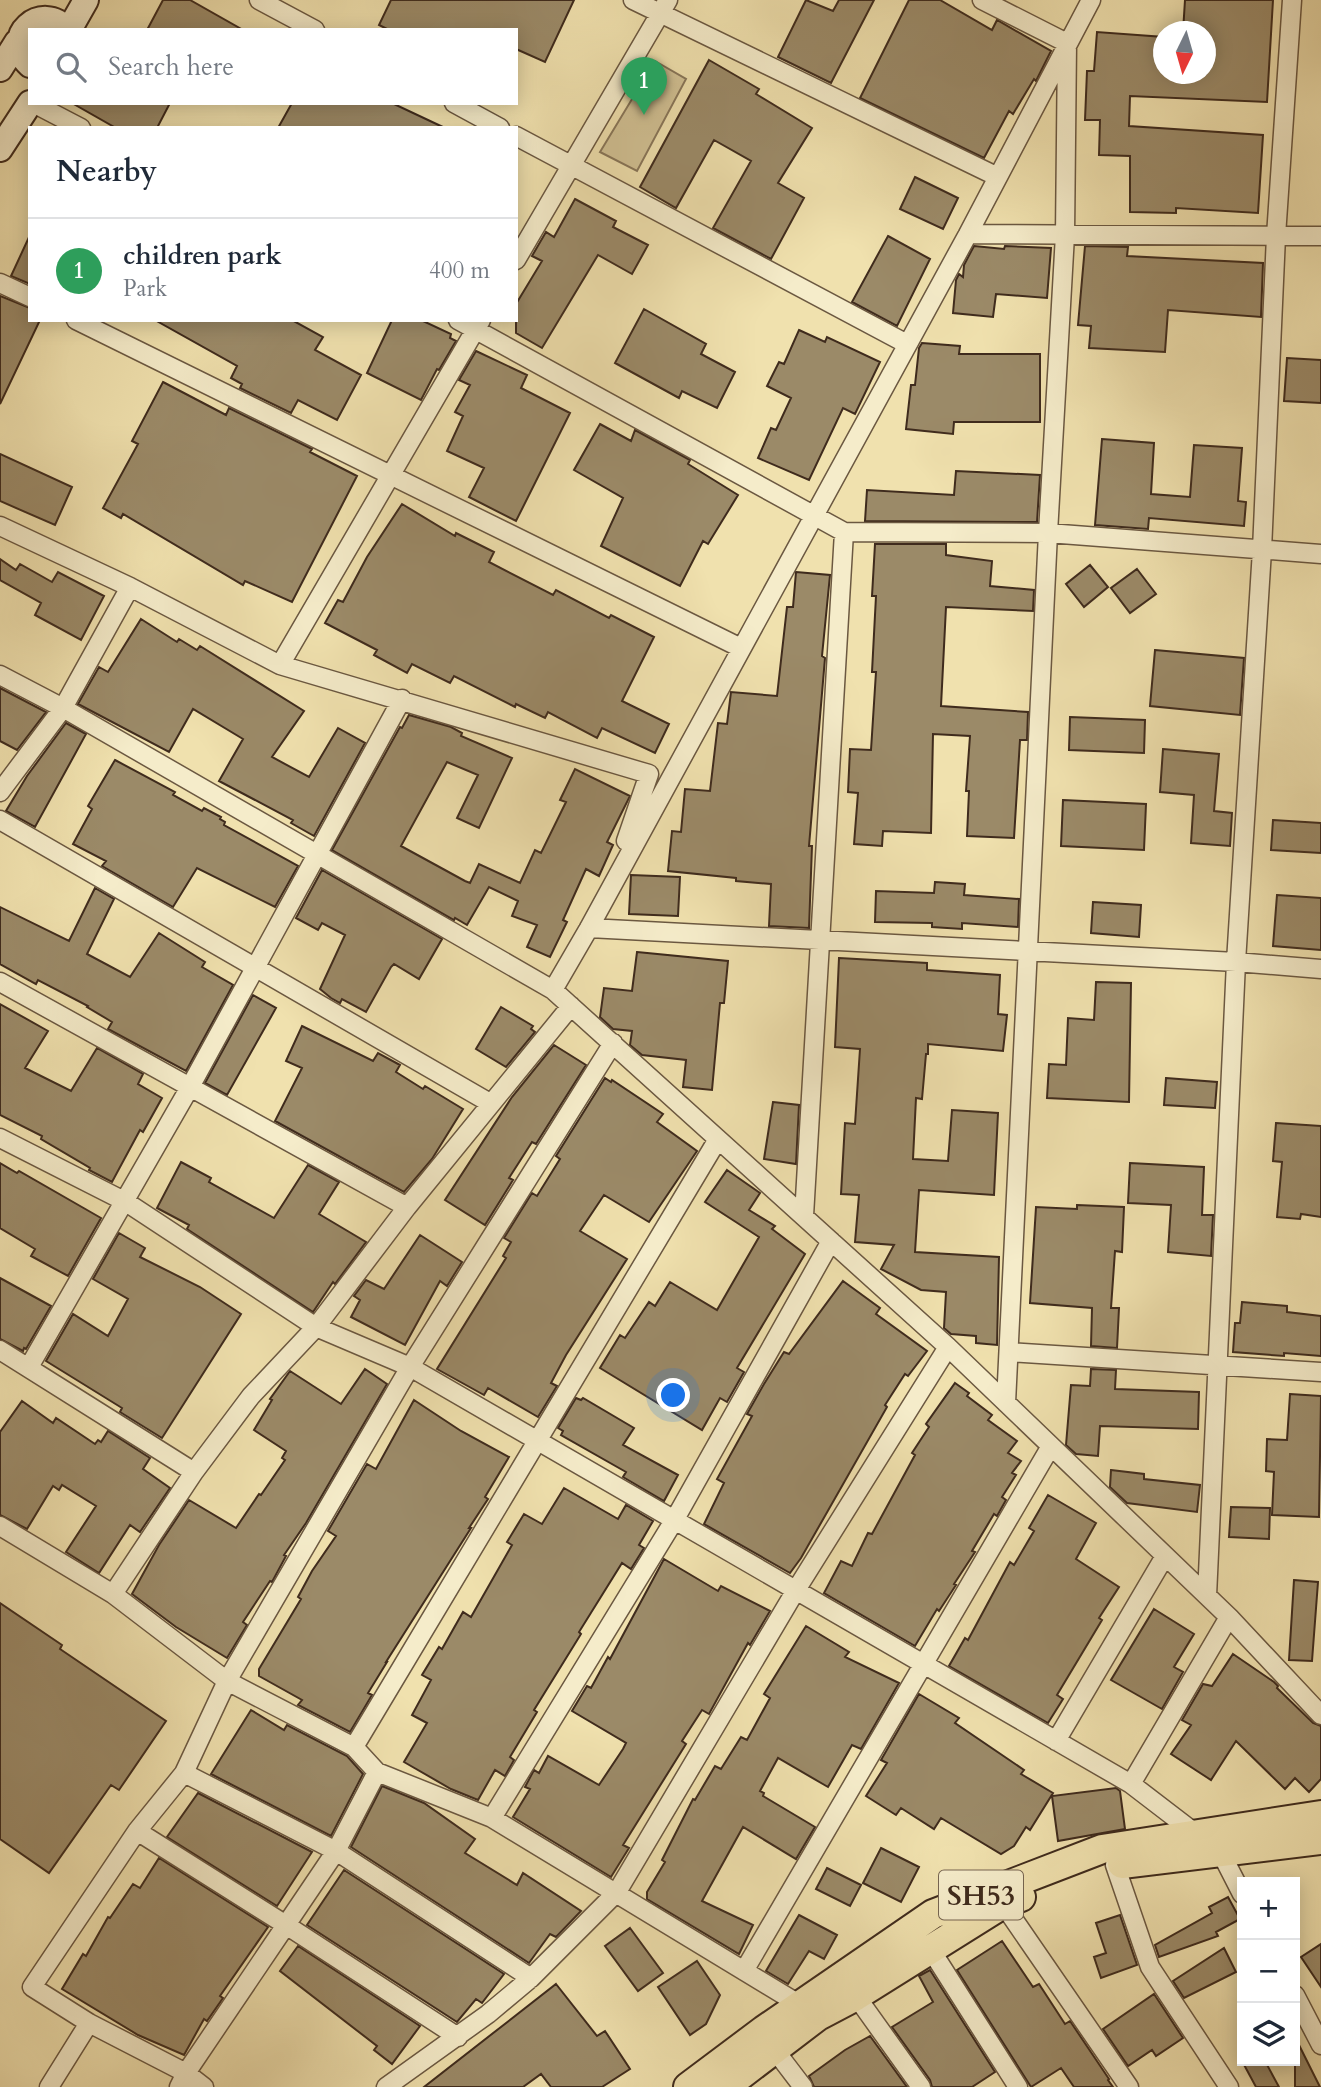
<!DOCTYPE html>
<meta charset="utf-8">
<style>
:root{--surface:#fff;--page:#f2f2f3;--text:#1f2937;--muted:#747a83;--line:#e0e1e3;--accent:#0f766e}
body{margin:0;font-family:Cardo,serif;background:var(--page);color:var(--text)}
.controls{position:absolute;right:21px;bottom:21px;display:grid;overflow:hidden;border-radius:0px;box-shadow:0 4px 18px #0003}
.controls button{width:63px;height:63px;display:grid;place-items:center;padding:0;border:0;border-bottom:2px solid var(--line);background:var(--surface);color:var(--text);font:35px sans-serif}
.compass{position:absolute;left:1153px;top:21px;width:63px;height:63px;border-radius:50%;background:var(--surface);box-shadow:0 4px 18px #0003;rotate:185deg}
.you{position:absolute;left:674px;top:1396px;width:24px;height:24px;margin:-18px;border:5px solid #fff;border-radius:50%;background:#1a73e8;box-shadow:0 0 0 10px #1a73e833}
.badge{display:grid;place-items:center;width:46px;height:46px;border-radius:50%;background:var(--accent);color:#fff;font-size:23px;font-weight:700}
.pin{position:absolute;translate:-50% -58px;filter:drop-shadow(0 2px 4px #0008)}
.pin::after{content:'';position:absolute;top:37px;width:24px;height:21px;background:inherit;clip-path:polygon(0 0,100% 0,50% 100%)}
.list{margin:0;padding:0;list-style:none}
h2{display:flex;justify-content:space-between;align-items:center;height:91px;margin:0;padding:0 28px;font-size:30px}
h2 small{font-size:23px;font-weight:400;color:var(--muted)}
.list li{display:grid;grid-template-columns:46px 1fr auto;gap:21px;align-items:center;box-sizing:border-box;height:105px;padding:0 28px;border-top:2px solid var(--line)}
.list b{display:block;font-size:26px;white-space:nowrap}
.list p{margin:0;font-size:23px;white-space:nowrap;color:var(--muted)}
.list em{font-size:23px;font-style:normal;color:var(--muted)}
.icon{flex:none;width:38px;height:38px;fill:none;stroke:currentColor;stroke-width:2;stroke-linecap:round;stroke-linejoin:round}
.map{position:relative;flex:none;width:1321px;height:2087px;overflow:hidden}
.search{position:absolute;background:var(--surface);box-shadow:0 4px 18px #0003;left:28px;top:28px;width:490px;height:77px;display:flex;align-items:center;gap:18px;box-sizing:border-box;padding:0 24px;border-radius:0px;color:var(--muted);font-size:26px}
.panel{position:absolute;background:var(--surface);box-shadow:0 4px 18px #0003;left:28px;top:126px;width:490px;height:196px;border-radius:0px}
.map>svg:first-child{display:block}
.green{fill:#d2c295;stroke:#887659;stroke-width:2}
.building{fill:#9b8a68;stroke:#3f2b1d;stroke-width:2}
.lines{fill:none;stroke-linecap:round;stroke-linejoin:round}
.minor-casing{stroke:#6b5841;stroke-width:21}
.secondary-casing{stroke:#3f2b1d;stroke-width:28}
.primary-casing{stroke:#3f2b1d;stroke-width:32}
.minor{stroke:#f5ecca;stroke-width:18}
.secondary{stroke:#f5ecca;stroke-width:24}
.primary{stroke:#f0e1ae;stroke-width:28}
.labels{text-anchor:middle;stroke-width:7;stroke-linejoin:round;paint-order:stroke}
.shield{fill:#f5ecca;stroke:#766551;stroke-width:2}
.shield-label{font-size:28px;font-weight:bold;fill:#3f2b1d}
</style>
<div class="map">
<svg width="1321" height="2087" viewBox="0 0 1321 2087">
<rect width="100%" height="100%" fill="#f0e1ae"/>
<filter id="stains"><feTurbulence type="fractalNoise" baseFrequency=".00286" numOctaves="4"/><feColorMatrix values="0 0 0 0 .2 0 0 0 0 .09 0 0 0 0 .02 0 0 0 .5 -.17"/></filter>
<radialGradient id="worn" r=".72"><stop offset=".6" stop-color="#630" stop-opacity="0"/><stop offset="1" stop-color="#630" stop-opacity=".3"/></radialGradient>
<path class="green" d="M655 61 686 79 637 171 600 152Z"/>
<path class="building" d="M163 0H190L243 30H147Z
M391 0H574L545 62 516 49V30H389L379 25Z
M806 0 833 11 839 0H874L831 83 778 57Z
M909 0H940L992 30 997 20 1051 51 1036 81 1034 79 1013 114 1009 111 984 158 860 98Z
M1185 0H1273L1267 102 1130 96 1129 126 1263 135 1258 213 1176 208V213L1130 212V156L1099 155 1100 120H1085L1087 71H1094L1097 32 1164 37V74H1206V32H1183Z
M709 60 759 89 756 94 812 128 778 183 804 198 771 259 713 228 751 161 714 140 676 208 640 187Z
M72 103H170L157 128H116Z
M292 103H392L445 128H278Z
M915 177 958 198 943 229 900 209Z
M575 199 616 221 613 227 648 245 632 274 598 255 542 348 516 333V304L542 261 532 256 546 232 554 237Z
M30 235V284L11 276Z
M888 236 930 259 897 326 852 302Z
M974 246 1004 249 1005 246 1051 248 1047 298 996 294 993 317 953 313 956 280 959 274 963 277 964 265Z
M1085 246 1128 247 1127 256 1263 263 1261 317 1168 310 1165 352 1089 348 1091 326 1078 325Z
M0 296 30 308V320H40L0 404Z
M644 309 706 344 701 354 735 372 717 408 682 391 679 398 615 363Z
M155 320H292L323 337 315 350 361 375 337 420 298 400 291 413 240 388 242 384 231 378 237 366Z
M392 320H421L451 334 450 338 456 341 439 370 437 369 421 400 367 373Z
M799 330 825 342 827 337 880 362 855 414 843 408 809 480 758 458 771 428 776 430 791 398 767 386 779 362 784 364Z
M922 343 960 346 959 354H1040V422H954L953 434 906 429 911 385H915L919 348Z
M476 351 527 375 521 388 570 413 516 521 469 497 484 468 447 451 463 416 455 412 470 385 459 380Z
M1287 358 1321 360V403L1284 401Z
M163 382 226 415 229 408 312 449 310 452 357 476 292 602 245 581 243 585 123 514 121 518 103 508 138 444 132 441Z
M600 424 631 441 635 430 690 460 688 464 738 495 708 544 703 541 680 586 601 546 623 498 574 470Z
M1102 439 1154 443 1151 494 1190 497 1194 445 1242 448 1238 501 1246 502 1244 526 1149 518 1148 529 1095 525Z
M0 454 72 487 55 525 0 501Z
M956 471 1040 475 1037 522 865 521 867 490 954 495Z
M402 504 455 536 456 533 494 552 489 562 553 595 556 590 609 618 611 615 654 637 622 701 669 724 655 753 602 728 597 738 548 712 545 718 516 704 515 707 454 676 450 683 412 664 407 673 374 655 377 650 325 623 338 600 343 602 367 557Z
M875 544H946V555L992 561 990 586 1034 590 1033 611 946 607 941 706 1028 712 1027 740H1020L1014 838 967 836 969 791H966L970 736 933 734 931 833 883 831 882 846 854 844 858 793 848 792 850 749 871 750 876 672H872L876 596H872Z
M0 559 16 570 20 564 52 582 58 572 104 596 81 640 35 615 41 603 0 580Z
M1090 565 1108 587 1084 607 1066 584Z
M1137 569 1156 594 1130 613 1111 588Z
M796 572 830 575 822 656 825 658 809 846H812L809 928 769 926 771 884 736 881V878L668 871 672 831 681 832 685 789 710 791 718 723 727 724 731 692 777 696 787 607H793Z
M141 619 177 642 179 639 197 650 200 646 304 711 272 757 309 777 338 728 365 743 314 836 291 823 293 820 219 781 243 739 193 709 169 752 78 704 99 667 108 672Z
M1155 650 1244 658 1240 715 1150 706Z
M0 688 46 712 17 750 0 741Z
M409 715 451 727 462 733 461 736 512 758 479 828 457 818 478 775 447 762 401 846 465 881 470 883 479 864 520 883 535 850 541 853 566 802 560 800 575 769 630 796 607 842 613 845 599 876 586 869 563 920 567 922 550 957 527 947 537 925 512 916 518 901 489 887 467 925 455 918 454 920 332 850 400 727 402 728Z
M1070 717 1145 720 1144 753 1069 750Z
M66 723 86 734 35 827 6 811 27 776Z
M1163 749 1219 754 1214 811 1232 813 1230 846 1191 843 1194 795 1160 792Z
M115 760 175 792 173 795 202 811 204 808 221 817 220 819 225 822 224 825 298 866 275 907 197 868 173 907 102 866 106 861 73 844 92 809 88 806Z
M1063 800 1146 804 1144 850 1061 846Z
M1273 820 1321 823V853L1271 850Z
M322 870 442 939 419 979 394 964 391 967 366 1012 342 999 340 1003 331 998 320 989 345 935 322 923 318 930 296 918Z
M631 875 680 877 678 916 629 914Z
M935 882 965 884 964 895 1019 899 1018 927 962 923V929L932 927V923L875 922 876 891 934 893Z
M95 888 114 899 87 954 130 977 159 933 205 962 202 967 233 985 186 1071 108 1029 112 1022 87 1007 88 1006 38 980 36 984 0 964V907L69 941Z
M1277 895 1321 898V950L1273 946Z
M1093 902 1141 905 1139 937 1091 933Z
M637 952 728 961 724 1003H720L712 1090 683 1087 686 1060 642 1055 630 1045 632 1031 613 1029 600 1017 604 988 632 991Z
M839 958 927 963V970L1000 975 998 1014 1007 1015 1003 1051 928 1044V1054H926L922 1099 916 1098 913 1159 948 1161 952 1110 998 1113 994 1195 919 1190 915 1252 999 1257 997 1345 976 1343V1336L951 1334 944 1328 946 1292 921 1290 881 1269 894 1245 855 1242 859 1195 841 1194 845 1123 855 1124 860 1049 835 1047Z
M1096 982 1131 983 1129 1102 1047 1098 1049 1064 1066 1065 1068 1018 1094 1020Z
M253 995 276 1008 227 1095 205 1083Z
M0 1004 48 1031 25 1068 71 1091 97 1048 143 1074 138 1084 162 1098 143 1132 140 1130 112 1182 89 1170 90 1168 41 1139 42 1136 0 1115Z
M501 1007 533 1026 531 1029 535 1032 506 1067 476 1049Z
M302 1026 373 1061 378 1053 400 1065 396 1072 423 1089 425 1086 463 1109 432 1159 404 1192 275 1121 302 1068 286 1061Z
M554 1045 586 1065 536 1144 532 1142 509 1178 513 1180 485 1225 445 1200 512 1097Z
M605 1078 611 1082 612 1080 663 1114 657 1122 697 1151 649 1222 604 1195 580 1231 627 1259 566 1355 551 1383 557 1386 538 1417 488 1388 484 1395 437 1369 506 1258 503 1256 511 1242 504 1238 532 1193 537 1196 560 1159 556 1156Z
M1166 1078 1217 1082 1215 1108 1164 1105Z
M773 1102 799 1105 796 1164 764 1159Z
M1276 1123 1321 1126V1217L1301 1214 1300 1219 1277 1217 1282 1162 1273 1161Z
M181 1162 211 1178 209 1182 274 1218 308 1165 339 1182 319 1214 366 1242 335 1284 333 1282 313 1312 187 1229 189 1225 157 1208Z
M0 1163 17 1173 19 1171 101 1218 68 1276 31 1256 35 1249 0 1228Z
M1130 1163 1204 1167 1202 1215H1213L1211 1256 1168 1252 1171 1205 1128 1203Z
M727 1170 760 1193 749 1210 775 1226 772 1229 805 1254 737 1368 744 1372 727 1402 720 1398 702 1430 600 1368 620 1335 625 1338 649 1302 655 1306 670 1282 717 1310 759 1237 705 1202Z
M1077 1205 1124 1207 1122 1252 1115 1251 1111 1308H1119L1117 1348 1091 1346 1092 1308 1030 1303 1036 1207 1077 1209Z
M119 1233 145 1248 140 1257 200 1287 241 1314 162 1438 120 1412 122 1408 46 1361 73 1314 108 1336 128 1299 93 1279Z
M420 1235 462 1262 447 1286 440 1281 405 1345 351 1317 360 1300 354 1296 366 1280 384 1289Z
M0 1278 51 1306 26 1349 24 1348 23 1351 0 1339Z
M843 1281 880 1308 876 1314 927 1351 908 1376 905 1374 885 1405 887 1407 801 1558 790 1573 704 1524 724 1483 717 1479 752 1416 747 1414 764 1384 784 1352 789 1354Z
M1242 1302 1287 1306V1312L1321 1316V1356L1284 1353V1356L1233 1352 1235 1323H1240Z
M365 1369 387 1384 306 1523 284 1555 286 1556 272 1582 270 1581 243 1622 247 1625 227 1658 176 1627 132 1594 159 1545 189 1500 236 1528 259 1494 261 1495 285 1460 282 1458 286 1451 254 1430 272 1400 270 1399 290 1371 341 1404Z
M1091 1369 1116 1370 1115 1389 1199 1392 1198 1429 1100 1426 1098 1456 1076 1454 1066 1445 1071 1385 1090 1386Z
M955 1383 969 1393 967 1396 992 1415 988 1420 1017 1441 1008 1453 1021 1461 1012 1473 1016 1475 1002 1497 1006 1500 997 1516 994 1514 972 1551 975 1552 954 1584 956 1585 939 1611 937 1609 915 1646 824 1593 841 1561 852 1566 868 1533 872 1534 915 1455 912 1453 929 1427 926 1424Z
M1290 1394 1321 1396 1319 1517 1272 1515 1274 1472 1266 1471 1267 1439 1287 1440Z
M576 1398 581 1400 583 1398 634 1428 623 1445 678 1475 664 1501 623 1477 626 1472 561 1435 563 1431 558 1428Z
M414 1400 461 1431 509 1457 485 1497 488 1499 469 1528H471L386 1662H387L368 1693 372 1695 350 1732 298 1705 302 1700 259 1676V1669L301 1599 298 1597 312 1571 336 1536 328 1531 367 1464 376 1469Z
M22 1401 53 1423 56 1418 95 1444 98 1440 101 1442 108 1431 150 1458 143 1469 170 1488 140 1532 130 1525 99 1573 66 1552 96 1506 62 1485 59 1490 53 1486 27 1529 0 1515V1432Z
M1111 1470 1144 1474V1479L1200 1485 1197 1512 1127 1503 1110 1487Z
M564 1488 618 1519 626 1505 653 1521 639 1545 644 1548 631 1569 622 1563 579 1632 581 1634 534 1710 537 1712 510 1757 514 1760 505 1776 495 1770 478 1800 451 1789 404 1762 427 1723 412 1715 431 1680 422 1675 439 1647 442 1649 463 1612 471 1617 512 1545 507 1542 524 1514 542 1524Z
M1048 1495 1096 1523 1076 1559 1119 1587 1099 1618 1102 1620 1057 1695 1063 1699 1048 1723 949 1666 965 1638 968 1640 1010 1562 1014 1565 1034 1531 1029 1528Z
M1231 1507 1270 1508 1269 1539 1229 1537Z
M664 1559 718 1591 721 1586 770 1611 750 1645 748 1643 709 1714 702 1710 682 1741 686 1744 623 1845 629 1848 611 1877 513 1817 530 1789 525 1787 534 1770 539 1773 548 1756 599 1785 623 1749 626 1743 572 1711 587 1686 591 1688 608 1657 610 1659Z
M1294 1580 1318 1582 1312 1661 1289 1660Z
M0 1603 62 1645 60 1649 166 1721 119 1790 111 1785 49 1873 0 1839Z
M1154 1609 1194 1634 1174 1667 1183 1672 1162 1709 1111 1680Z
M806 1626 849 1652 845 1657 899 1683 861 1749 852 1745 828 1787 778 1758 760 1791 764 1793 763 1796 815 1827 796 1859 743 1827 702 1901 753 1925 739 1954 647 1899V1892L665 1862 662 1860 693 1799 695 1800 715 1766 721 1769 741 1737 747 1740 770 1698 764 1694Z
M1233 1654 1274 1682 1278 1686 1277 1688 1313 1723 1321 1726V1779L1309 1792 1295 1778 1285 1789 1236 1741 1211 1780 1171 1754 1191 1725 1182 1720 1203 1684 1212 1686Z
M919 1694 959 1718 955 1723 1024 1770 1021 1774 1053 1793 1030 1830 1026 1827 1014 1846 1001 1854 941 1818 934 1829 901 1808 896 1815 866 1796 887 1763 881 1760Z
M251 1710 284 1730 287 1725 347 1756 363 1774 331 1836 211 1774Z
M382 1786 424 1803 475 1839 465 1853 517 1885 523 1873 581 1911 556 1937 550 1934 529 1963 351 1847Z
M1116 1788 1120 1791 1125 1829 1058 1841 1052 1796Z
M198 1793 312 1852 277 1906 167 1837Z
M881 1848 919 1867 901 1902 863 1883Z
M159 1858 268 1927 220 1996 223 1998 207 2021 204 2019 184 2055 138 2035 62 1989 83 1954 86 1956 108 1917 110 1918 133 1884 140 1888Z
M827 1868 861 1885 850 1906 816 1889Z
M344 1870 504 1974 482 2003 476 1999 457 2022 307 1925Z
M1228 1897 1240 1919 1216 1932 1218 1936 1159 1957 1155 1945 1212 1913 1209 1907Z
M799 1915 837 1935 824 1959 809 1951 788 1984 766 1971Z
M1120 1915 1137 1965 1101 1978 1094 1957 1106 1953 1096 1923Z
M630 1928 663 1973 638 1991 605 1946Z
M1002 1941 1033 1987 1039 1984 1065 2024 1070 2021 1109 2079 1108 2080 1113 2087H1074L1061 2068 1031 2087 957 1970Z
M1321 1944V1987L1301 1957Z
M298 1946 420 2026 392 2064 374 2050 377 2046 280 1971Z
M1224 1948 1236 1972 1184 1998 1173 1981Z
M697 1961 720 1995 706 2024 690 2035 658 1987Z
M930 1970 995 2072 972 2087H932L930 2080 892 2027 933 2002 919 1976Z
M556 1984 597 2036 605 2031 630 2069 602 2087H551L541 2074 523 2087H424Z
M1154 1994 1183 2038 1156 2056 1152 2050 1128 2066 1103 2029Z
M870 2036 907 2087H814L809 2076 845 2050Z
M1295 2037 1320 2087H1295Z
M1242 2061H1265L1279 2087H1256Z"/>
<g class="lines">
<g class="minor-casing">
<path id="minor" d="M259 0 315 30
M633 0 998 177
M982 0 1067 43 1065 235 1048 533 1006 1403
M33 103 81 128
M454 103 500 128
M516 136 907 344
M968 234 1321 236
M516 260 668 0
M0 283 30 297
M76 320 741 648
M458 320 844 532 1048 533 1321 554
M0 526 130 587 280 665 649 774 626 841
M280 665 481 320
M0 675 63 708 553 990 948 1347 1229 1617 1321 1715
M0 792 63 708 130 587
M0 820 490 1103
M589 928 1236 962 1321 969
M0 982 407 1207
M553 990 589 928 968 234 1091 0
M0 1138 126 1202 316 1327 410 1367 1131 1784 1221 1853 1242 1894
M804 1216 844 532
M0 1350 194 1472
M1009 1352 1321 1372
M29 1367 190 1087 402 699
M0 1526 113 1594 227 1681 354 1747 377 1772 492 1818 807 2009
M113 1594 194 1472 251 1396 316 1327 407 1207 571 1006
M1207 1596 1236 962 1262 550 1276 236 1292 0
M1056 1741 1165 1556
M354 1747 718 1139
M377 1772 336 1851 286 1925 458 2037
M184 1773 336 1851 531 1978
M1131 1784 1229 1617
M492 1818 675 1519 831 1241
M137 1831 286 1925 186 2073 179 2087
M1115 1865 1150 1967 1229 2087
M1003 1904 1129 2087
M931 1950 1018 2087
M744 1971 1051 1446
M1295 1995 1321 2045
M856 1996 921 2087
M774 2049 803 2087
M49 2087 89 2023
M204 2087 186 2073 89 2023 32 1987 137 1831 184 1773 227 1681 410 1367 613 1043
M386 2087 488 2014 531 1978 617 1892 796 1590 948 1347"/>
</g>
<g class="secondary-casing">
<path id="secondary" d="M69 30 86 0
M30 65C0 37 42 0 67 30
M0 69 17 42
M0 149 30 103"/>
</g>
<g class="primary-casing">
<path id="primary" d="M1122 1864 1321 1840
M688 2087 764 2030 933 1914 1102 1849 1321 1815
M725 2087 818 2016 856 1996 1003 1904 1021 1897"/>
</g>
<use href="#minor" class="minor"/>
<use href="#secondary" class="secondary"/>
<use href="#primary" class="primary"/>
</g>
<g class="labels">
<rect class="shield" x="939" y="1870.5" width="84" height="49" rx="5"/>
<g class="shield-label">
<text x="981" y="1905">SH53</text>
</g>
</g>
<rect width="100%" height="100%" filter="url(#stains)"/>
<rect width="100%" height="100%" fill="url(#worn)"/>
</svg>
<div class="controls">
<button>+</button>
<button>−</button>
<button><svg class="icon" aria-label="layers" viewBox="0 0 24 24"><path d="M12 4l9 5-9 5-9-5zM3 14l9 5 9-5"/></svg></button>
</div>
<svg class="compass" viewBox="-18 -18 36 36"><path d="M0-13l5 13h-10z" fill="#e53935"/><path d="M0 13l5-13h-10z" fill="#747a83"/></svg>
<div class="you"></div>
<div class="pin badge" style="left:644px;top:115px;background:#2e9e5b">1</div>
<div class="search"><svg class="icon" aria-label="search" viewBox="0 0 24 24"><circle cx="10" cy="10" r="6"/><path d="M15 15l6 6"/></svg>Search here</div>
<section class="panel">
<h2>Nearby<small></small></h2>
<ul class="list">
<li><span class="badge" style="background:#2e9e5b">1</span><div><b>children park</b><p>Park</p></div><em>400 m</em></li>
</ul>
</section>
</div>
